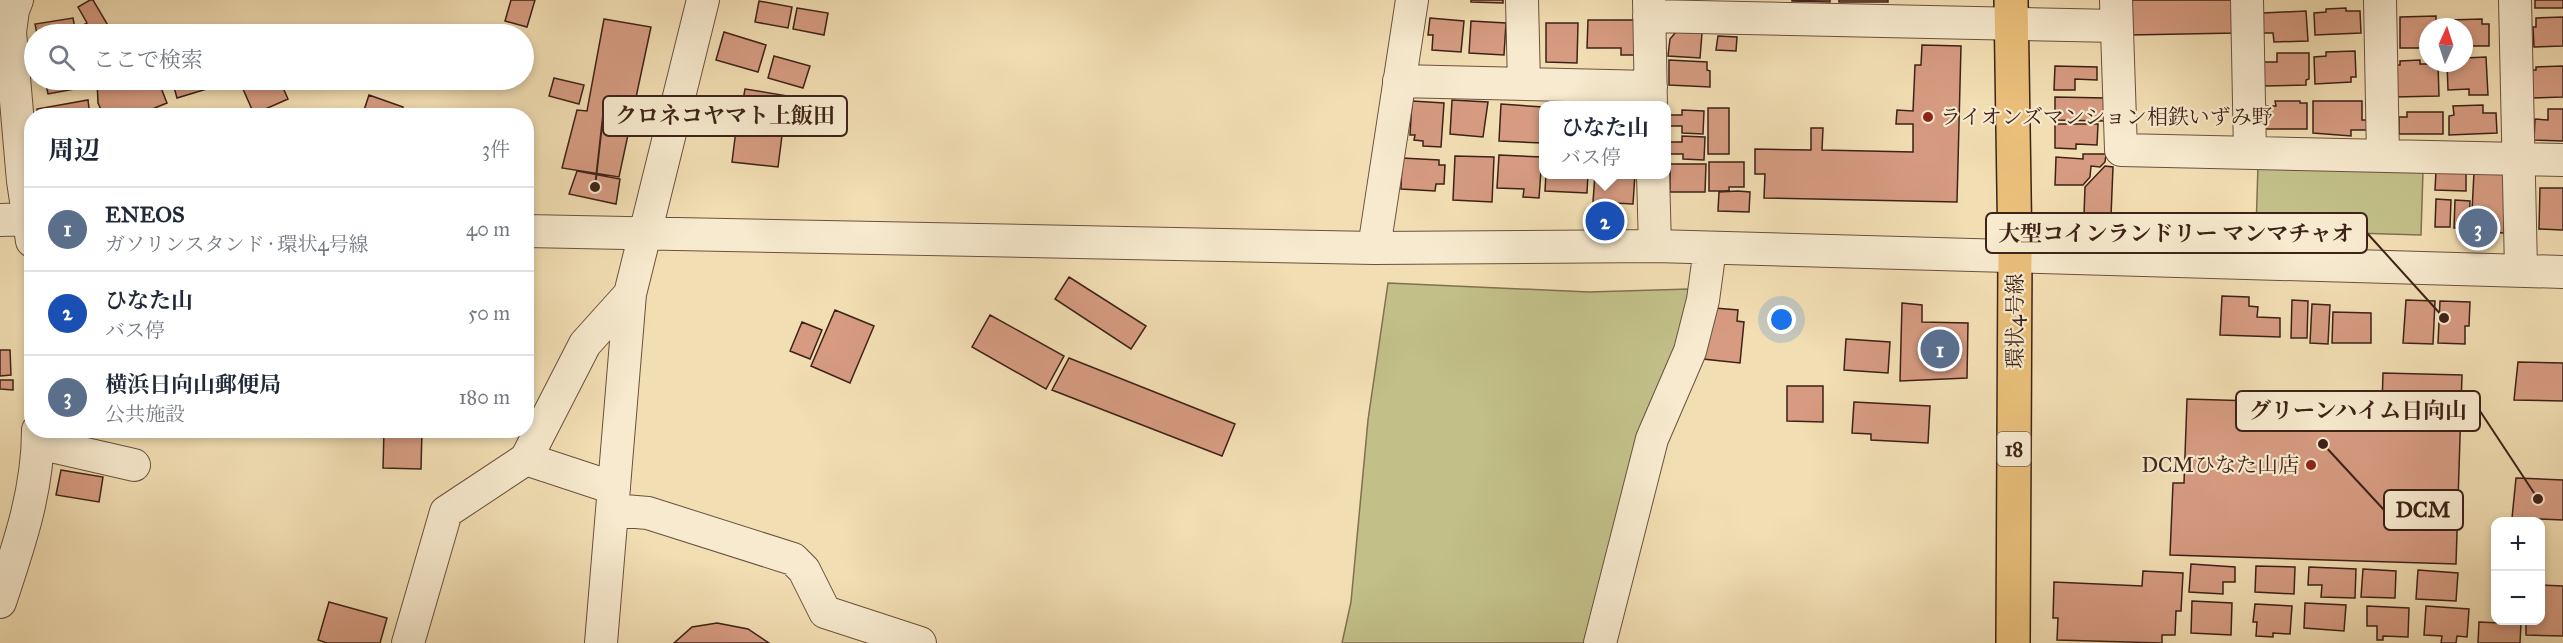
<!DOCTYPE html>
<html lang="ja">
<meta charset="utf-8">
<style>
:root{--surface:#fff;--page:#f2f2f3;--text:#1f2937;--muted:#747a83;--line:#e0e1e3;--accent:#8f2418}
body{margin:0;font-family:"IM FELL Great Primer","Noto Serif JP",serif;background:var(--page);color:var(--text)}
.controls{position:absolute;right:18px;bottom:18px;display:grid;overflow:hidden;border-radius:12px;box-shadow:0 3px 9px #0003}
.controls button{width:54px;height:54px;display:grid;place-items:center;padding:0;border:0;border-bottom:2px solid var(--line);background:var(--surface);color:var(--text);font:30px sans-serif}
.compass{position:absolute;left:2419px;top:18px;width:54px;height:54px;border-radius:50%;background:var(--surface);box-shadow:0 3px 9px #0003;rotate:3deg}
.you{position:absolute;left:1782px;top:320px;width:21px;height:21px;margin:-15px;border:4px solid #fff;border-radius:50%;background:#1a73e8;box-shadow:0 0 0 9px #1a73e833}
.badge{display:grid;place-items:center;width:39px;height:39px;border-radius:50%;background:var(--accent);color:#fff;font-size:20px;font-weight:700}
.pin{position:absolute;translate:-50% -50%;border:3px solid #fff;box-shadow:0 2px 6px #0006}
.popup{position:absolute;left:1539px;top:101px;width:132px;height:78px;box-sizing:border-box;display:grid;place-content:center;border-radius:12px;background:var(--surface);filter:drop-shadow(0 2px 4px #0005);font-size:20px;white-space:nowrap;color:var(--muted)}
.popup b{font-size:22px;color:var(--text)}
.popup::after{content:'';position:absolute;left:50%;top:100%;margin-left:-12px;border:12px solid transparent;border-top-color:var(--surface)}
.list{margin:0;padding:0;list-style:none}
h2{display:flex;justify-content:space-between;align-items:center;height:78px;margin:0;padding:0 24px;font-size:26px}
h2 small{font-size:20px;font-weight:400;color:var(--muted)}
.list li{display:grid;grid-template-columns:39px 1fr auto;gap:18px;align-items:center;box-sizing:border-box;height:84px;padding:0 24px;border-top:2px solid var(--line)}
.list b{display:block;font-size:22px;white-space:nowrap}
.list p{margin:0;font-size:20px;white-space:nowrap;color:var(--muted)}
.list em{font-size:20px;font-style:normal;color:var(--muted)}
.icon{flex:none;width:33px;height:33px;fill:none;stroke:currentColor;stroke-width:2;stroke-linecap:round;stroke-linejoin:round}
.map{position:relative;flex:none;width:2563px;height:643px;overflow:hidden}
.search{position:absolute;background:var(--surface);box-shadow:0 3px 9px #0003;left:24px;top:24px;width:510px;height:66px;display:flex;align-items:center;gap:15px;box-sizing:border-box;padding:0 21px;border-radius:33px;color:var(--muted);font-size:22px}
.panel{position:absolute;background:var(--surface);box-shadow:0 3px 9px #0003;left:24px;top:108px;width:510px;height:330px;border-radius:24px}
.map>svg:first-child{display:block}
.green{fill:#c2bf88;stroke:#807050;stroke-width:1.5}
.building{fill:#d69b81;stroke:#3d2217;stroke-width:1.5}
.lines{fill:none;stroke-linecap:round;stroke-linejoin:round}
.minor-casing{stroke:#6a513e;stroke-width:34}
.major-casing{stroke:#3d2217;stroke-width:36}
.minor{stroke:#f7eace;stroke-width:32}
.major{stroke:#e9bf7a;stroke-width:33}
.poi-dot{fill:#8f2418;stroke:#f7eace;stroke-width:2}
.labels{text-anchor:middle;stroke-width:4.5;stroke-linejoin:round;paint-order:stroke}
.shield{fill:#f7eace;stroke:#755e4e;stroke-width:1.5}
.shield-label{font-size:20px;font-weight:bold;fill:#3d2217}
.poi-label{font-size:21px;fill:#3d2217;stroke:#f7eace;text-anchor:start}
.street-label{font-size:21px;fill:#3d2217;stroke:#f7eace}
.leader{fill:none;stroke:#3d2217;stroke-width:2}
.callout-dot{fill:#3d2217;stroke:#f7eace;stroke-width:2}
.callout{fill:#f7eace;stroke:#3d2217;stroke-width:2}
.callout-label{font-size:22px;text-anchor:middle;font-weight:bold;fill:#3d2217}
</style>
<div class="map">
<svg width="2563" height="643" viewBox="0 0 2563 643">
<rect width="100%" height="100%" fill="#f2deb3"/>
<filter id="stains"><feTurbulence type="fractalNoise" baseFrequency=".00333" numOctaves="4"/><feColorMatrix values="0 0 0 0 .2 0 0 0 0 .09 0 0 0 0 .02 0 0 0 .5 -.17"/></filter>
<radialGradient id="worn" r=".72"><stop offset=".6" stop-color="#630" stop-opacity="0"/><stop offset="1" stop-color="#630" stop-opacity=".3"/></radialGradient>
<path class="green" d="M2258 165 2423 171 2421 235 2256 230Z
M1388 283 1589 292 1689 289 1679 349 1595 643H1342L1351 602 1368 420Z"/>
<path class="building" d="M90 0H93L109 27 102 32 103 34H82L78 28 87 23 78 7Z
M511 0H535L527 27 505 21Z
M1471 0H1503V3L1471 2Z
M1792 0H1830V2L1792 1Z
M1839 0H1888V2H1839Z
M2129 0H2236L2237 33 2130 35Z
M2535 0H2563V8H2535Z
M759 1 792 7 788 28 755 22Z
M797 8 828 13 824 35 793 29Z
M2346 8V11H2360L2361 33 2315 35 2314 13 2326 12V9Z
M2306 11 2308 41 2274 42 2273 33H2263V13Z
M2436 16V27H2428V48H2400V17Z
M2563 17V46L2534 47 2533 27H2536V18Z
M73 18 76 34H37L35 24Z
M1430 18 1464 21 1461 52 1432 50 1433 35H1428Z
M604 19 651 27 619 177 562 168 577 110 587 111Z
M2482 19V24H2489V46H2464V27H2448V20Z
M1588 20H1635V55H1621V48H1587Z
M1471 21 1506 23 1504 55 1469 53Z
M1546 23H1578L1577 63 1546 62Z
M724 32 766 45 758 72 716 60Z
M1676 32 1702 33 1700 58 1668 56 1670 39Z
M1718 36 1737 37 1736 51 1716 50Z
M1922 45 1961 46 1957 202 1764 198 1765 174H1755V149L1811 150V128H1823L1822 150 1913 152V124H1896L1897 110 1913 111 1915 65H1921Z
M2355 51 2356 77H2351V82L2315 84 2314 57 2326 56V52Z
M2277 53H2309V79L2306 80V85L2263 86 2262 62H2277Z
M774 56 810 66 803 88 768 78Z
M2486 57 2488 95H2469V89L2448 90 2447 63H2464V58Z
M1669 60 1707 62V70L1710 71V87L1669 85Z
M2420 60V64H2438L2439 96 2395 97 2394 65H2400V61Z
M2055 66 2097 67V80L2075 79V90H2054Z
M2563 66V97L2530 98 2529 70H2536V67Z
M554 78 584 85 579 104 549 96Z
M45 80H85L86 87 48 94Z
M97 80H158L167 103 135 116H104L98 103Z
M172 80H219L220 85 177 98Z
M239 80H284L280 81 288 99 254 114Z
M745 89 788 96 784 117 741 111Z
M369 95 403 107 400 116H362Z
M2055 97 2105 98 2104 121 2055 120Z
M88 100 90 116H38L37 109Z
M1452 100 1488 102 1483 137 1450 134Z
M1548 100H1574L1573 106H1548Z
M1412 101 1444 103 1441 147 1423 146V141L1414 140 1415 135H1410Z
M2275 101H2300V103H2307V129H2264V106H2276Z
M2313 101H2362V120H2367V130H2351V136L2313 133Z
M1501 104 1543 107 1541 143 1499 141Z
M2483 105V113H2496L2497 133 2449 135V116L2454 115 2453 106Z
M1708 108H1729V154H1708Z
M2548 109H2563V141L2534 140 2535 119 2548 120Z
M1682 110 1704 111 1703 134 1682 133V126H1666V115H1682Z
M2407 112H2443V134H2399V117H2407Z
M738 114 784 120 778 167 732 162Z
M2055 124H2098L2097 145 2076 144V149L2055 148Z
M1682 136 1705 137 1704 160 1683 159V154H1666V142H1682Z
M2083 154H2106L2105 162 2100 167 2091 166 2090 177 2083 185H2055L2056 157 2083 159Z
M1499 155 1542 157 1539 198 1523 197 1524 189 1497 188Z
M1455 156 1494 157 1492 202 1453 200Z
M1402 158 1439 160V165H1445L1444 184H1436L1435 191 1401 189Z
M1709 162H1744V187H1729V191H1709Z
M1670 164H1706L1705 192H1670Z
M2105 166 2113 167 2111 216 2084 215 2085 187Z
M577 171 620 179 616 204 569 194Z
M2436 171 2466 172V191L2435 190Z
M2474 172 2506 174 2504 233 2471 231Z
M1546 174H1588L1587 193 1545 191Z
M1595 174H1635L1633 204 1593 202Z
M2540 188H2563V230L2539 229Z
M1738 191 1750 192 1749 212 1718 211 1719 192Z
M2436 199 2451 200 2450 227H2435Z
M2455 200 2470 201 2469 228H2454Z
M1069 277 1146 326 1131 349 1055 299Z
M2222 296 2249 297V306L2258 307 2257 317 2280 318V337L2220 335Z
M2292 300 2308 301 2307 338H2291Z
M2406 300 2435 301 2433 344 2403 343Z
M2440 301 2470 302 2469 326H2465V344L2438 343Z
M1902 303 1922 305V322L1968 323 1967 378 1900 381Z
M2312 304 2330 305 2328 344 2310 343Z
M1715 308 1738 310 1737 321 1744 322 1740 363 1703 359Z
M835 310 874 326 850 383 811 366Z
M2333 312 2371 313V343H2332Z
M990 315 1064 356 1046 389 972 347Z
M802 322 822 330 810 359 790 351Z
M1846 339 1890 342 1888 373 1844 370Z
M0 350H10L11 375 0 376Z
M1069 358 1235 424 1222 456 1052 390Z
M2518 362 2563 363V401L2514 400Z
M2383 373 2462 375 2456 564 2170 555 2173 483H2184L2187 399 2382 405Z
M0 380H13V390L0 389Z
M1787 386H1823V422L1787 421Z
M1854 402 1930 406 1928 443 1871 440V434L1852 433Z
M384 430H422L421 469 383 468Z
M61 470 103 477 99 502 56 495Z
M2516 478 2563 480V520L2512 518Z
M2191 564 2235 567V582H2223V594L2189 592Z
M2256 566 2295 567 2294 594 2255 592Z
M2309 567 2356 569 2355 598 2321 597 2322 585H2308Z
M2363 569 2396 571 2395 598 2361 597Z
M2418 570 2458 573 2456 601 2416 599Z
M2143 571 2183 573 2181 611H2176L2175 635H2162V643L2057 640 2058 618H2053L2054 582 2142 586Z
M2540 585 2563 586V636L2526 635V620H2540Z
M2192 601 2232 603 2231 635 2191 633Z
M329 602 387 618 380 643H327L318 640Z
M2305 603 2346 605 2344 631 2304 628Z
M2255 604 2292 606 2290 634 2273 633V637L2256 636 2257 622H2253Z
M2367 606 2409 608 2408 637 2383 636V640H2377V626H2367Z
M2426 606 2469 609 2467 637 2457 636 2456 643H2441L2442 636 2424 635Z
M2479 622 2521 624 2520 643H2478Z
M717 623 748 629 769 643H674L692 627Z"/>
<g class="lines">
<g class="minor-casing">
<path id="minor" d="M17 0 13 10 10 32 23 181 32 241
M1522 0 1524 84
M1649 0 1651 106
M2116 0 2121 150 2563 160
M2247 0 2250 153
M2380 0 2383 156
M2515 0 2521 269
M1649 16 2116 26
M1399 81 1651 87
M1653 174 1655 246
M0 220 32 219
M526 231 1374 248 1655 246 2563 272
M1374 248 1412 0
M38 443 134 465
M526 459 614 488
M612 510 648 513 793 559 804 570 825 612 920 643
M0 602C19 545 38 491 38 430
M408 643 446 512 526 459 585 344 630 294
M601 643 630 294 703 0
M1600 643 1652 439 1690 351 1703 300 1710 248"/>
</g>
<g class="major-casing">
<path id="major" d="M2011 0 2015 255 2013 643"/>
</g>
<use href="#minor" class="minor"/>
<use href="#major" class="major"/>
</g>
<g class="poi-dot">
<circle cx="1928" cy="117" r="6"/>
<circle cx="2311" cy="465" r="6"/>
</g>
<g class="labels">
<rect class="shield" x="1997.5" y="432" width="33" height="34" rx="4.5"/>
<g class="shield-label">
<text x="2014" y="456">18</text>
</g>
<g class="poi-label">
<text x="1940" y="124">ライオンズマンション相鉄いずみ野</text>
<text x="2299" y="472" text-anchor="end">DCMひなた山店</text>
</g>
<g class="street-label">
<text transform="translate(2015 321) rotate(-90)" y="7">環状4号線</text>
</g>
</g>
<path class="leader" d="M595 187L603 116M2444 318L2367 233M2538 499L2480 411M2323 444L2384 510"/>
<g class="callout-dot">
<circle cx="595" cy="187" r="6"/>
<circle cx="2444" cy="318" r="6"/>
<circle cx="2538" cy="499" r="6"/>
<circle cx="2323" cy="444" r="6"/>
</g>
<g class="callout">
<rect x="603" y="96" width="244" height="40" rx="6"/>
<rect x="1986" y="213" width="381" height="40" rx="6"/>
<rect x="2236" y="391" width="244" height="40" rx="6"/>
<rect x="2384" y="490" width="79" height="40" rx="6"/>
</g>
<g class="callout-label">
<text x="725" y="123">クロネコヤマト上飯田</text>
<text x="2176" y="241">大型コインランドリー マンマチャオ</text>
<text x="2358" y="418">グリーンハイム日向山</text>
<text x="2423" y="517">DCM</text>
</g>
<rect width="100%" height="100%" filter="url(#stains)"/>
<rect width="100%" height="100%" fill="url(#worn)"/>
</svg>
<div class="controls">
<button>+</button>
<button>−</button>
</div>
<svg class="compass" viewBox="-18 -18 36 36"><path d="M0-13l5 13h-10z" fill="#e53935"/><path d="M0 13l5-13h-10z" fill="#747a83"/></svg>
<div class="you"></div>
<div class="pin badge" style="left:1940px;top:349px;background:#5c6f8a">1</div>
<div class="pin badge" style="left:1605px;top:221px;background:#1a4fb4">2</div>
<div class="popup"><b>ひなた山</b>バス停</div>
<div class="pin badge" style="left:2478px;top:228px;background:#5c6f8a">3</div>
<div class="search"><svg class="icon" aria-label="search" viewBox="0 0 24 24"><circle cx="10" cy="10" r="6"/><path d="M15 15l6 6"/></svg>ここで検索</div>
<section class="panel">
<h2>周辺<small>3件</small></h2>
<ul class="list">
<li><span class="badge" style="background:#5c6f8a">1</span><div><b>ENEOS</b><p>ガソリンスタンド · 環状4号線</p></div><em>40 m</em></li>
<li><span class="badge" style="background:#1a4fb4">2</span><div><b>ひなた山</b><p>バス停</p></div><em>50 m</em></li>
<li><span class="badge" style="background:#5c6f8a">3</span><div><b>横浜日向山郵便局</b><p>公共施設</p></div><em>180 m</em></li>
</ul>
</section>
</div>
